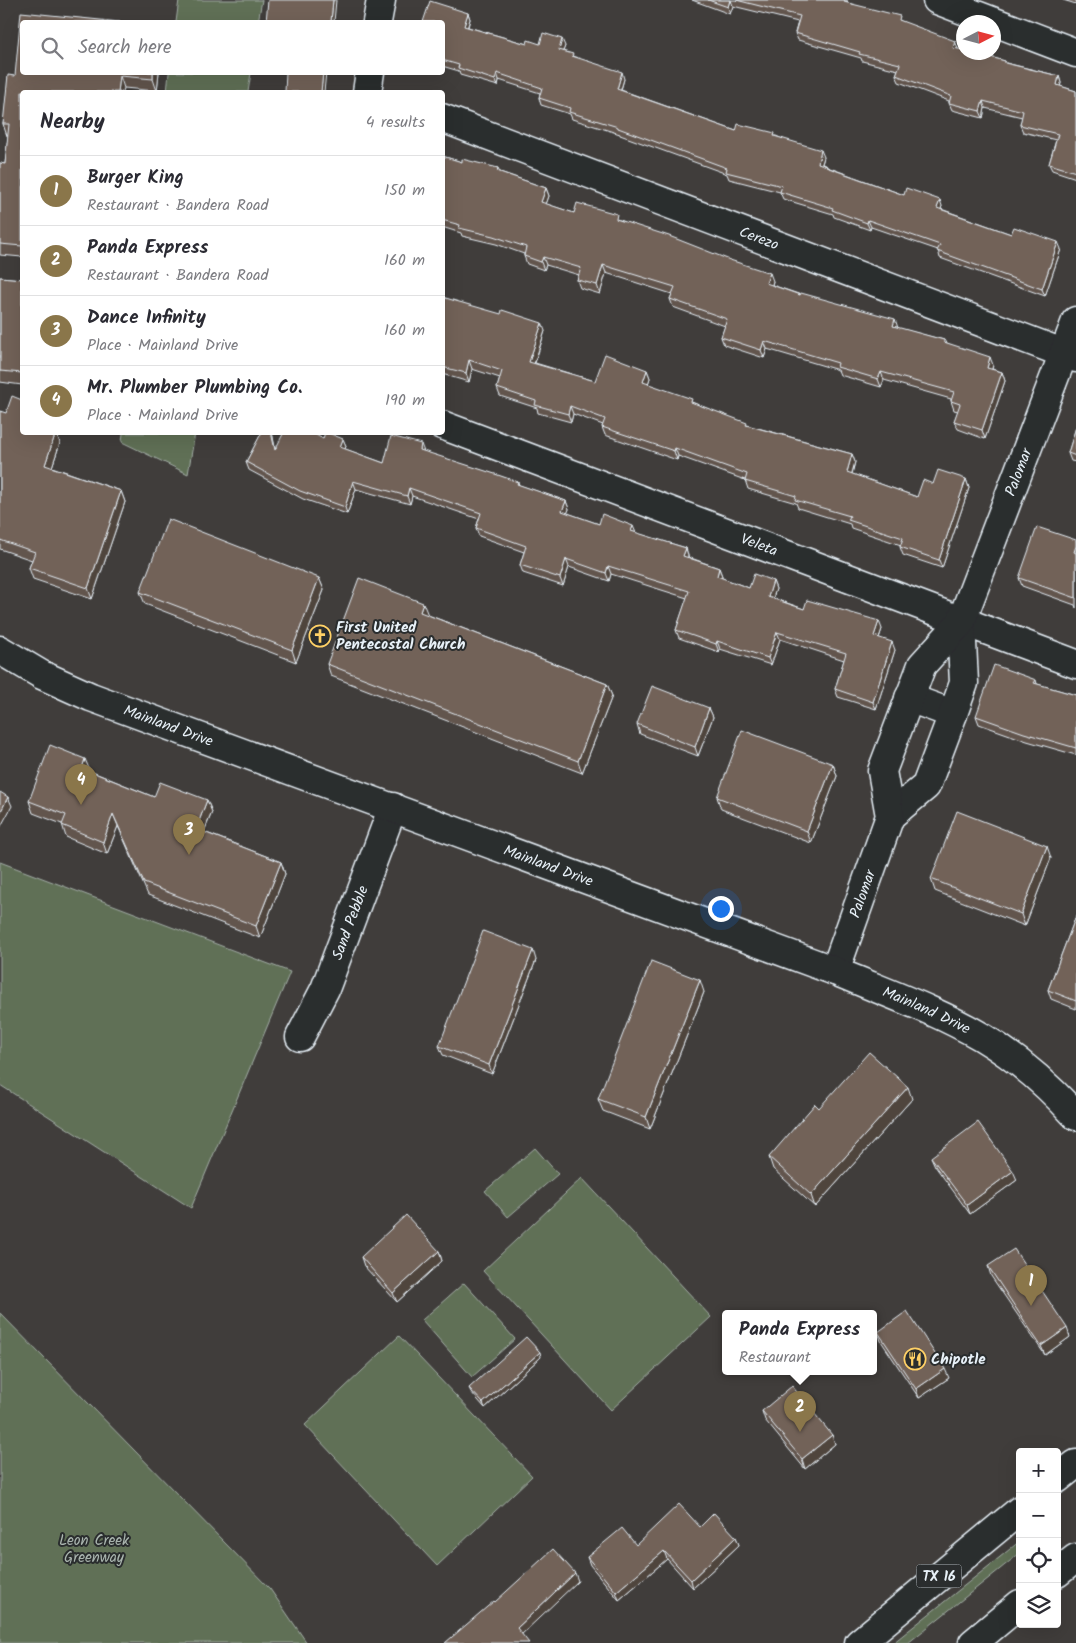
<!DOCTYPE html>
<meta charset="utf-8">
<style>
:root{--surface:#fff;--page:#f2f2f3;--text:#2b2b33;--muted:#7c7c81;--line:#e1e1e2;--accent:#8a764a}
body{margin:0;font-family:Kalam,sans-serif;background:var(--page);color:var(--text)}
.controls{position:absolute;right:15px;bottom:15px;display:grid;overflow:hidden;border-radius:5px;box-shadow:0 5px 20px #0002}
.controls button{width:45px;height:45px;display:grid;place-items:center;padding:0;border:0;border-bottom:1px solid var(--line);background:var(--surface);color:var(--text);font:25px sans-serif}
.compass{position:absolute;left:956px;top:15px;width:45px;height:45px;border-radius:50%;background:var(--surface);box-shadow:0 5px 20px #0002;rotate:84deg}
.you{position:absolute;left:720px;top:908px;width:18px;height:18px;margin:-12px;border:4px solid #fff;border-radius:50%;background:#1a73e8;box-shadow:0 0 0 8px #1a73e833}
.badge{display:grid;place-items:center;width:32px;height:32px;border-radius:50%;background:var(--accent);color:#fff;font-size:16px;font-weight:700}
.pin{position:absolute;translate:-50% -41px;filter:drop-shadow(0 1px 2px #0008)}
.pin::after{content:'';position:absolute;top:26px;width:18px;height:15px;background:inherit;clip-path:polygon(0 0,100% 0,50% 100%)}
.popup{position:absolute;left:722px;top:1310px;width:155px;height:65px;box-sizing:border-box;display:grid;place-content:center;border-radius:5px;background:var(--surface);filter:drop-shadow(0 1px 4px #0005);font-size:16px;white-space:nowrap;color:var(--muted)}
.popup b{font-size:19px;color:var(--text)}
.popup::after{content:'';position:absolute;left:50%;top:100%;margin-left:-10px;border:10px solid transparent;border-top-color:var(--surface)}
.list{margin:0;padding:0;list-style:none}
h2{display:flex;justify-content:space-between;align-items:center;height:65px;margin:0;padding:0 20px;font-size:21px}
h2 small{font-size:16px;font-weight:400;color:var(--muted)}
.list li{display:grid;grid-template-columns:32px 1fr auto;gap:15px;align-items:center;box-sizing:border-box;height:70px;padding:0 20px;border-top:1px solid var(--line)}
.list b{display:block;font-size:19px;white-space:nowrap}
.list p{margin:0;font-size:16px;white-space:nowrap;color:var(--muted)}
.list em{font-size:16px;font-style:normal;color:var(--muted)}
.icon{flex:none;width:28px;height:28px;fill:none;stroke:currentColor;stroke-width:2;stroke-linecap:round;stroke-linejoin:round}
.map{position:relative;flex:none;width:1076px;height:1643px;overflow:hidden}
.search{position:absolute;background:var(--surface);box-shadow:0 5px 20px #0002;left:20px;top:20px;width:425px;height:55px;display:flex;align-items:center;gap:12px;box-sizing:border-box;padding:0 18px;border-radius:5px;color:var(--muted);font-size:19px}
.panel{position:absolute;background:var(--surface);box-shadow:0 5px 20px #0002;left:20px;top:90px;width:425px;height:345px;border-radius:5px}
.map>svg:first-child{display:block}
.green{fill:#616f57;stroke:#a4b0a8}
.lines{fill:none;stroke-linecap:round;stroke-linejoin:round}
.minor-casing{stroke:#e8f1f8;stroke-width:31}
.major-casing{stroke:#e8f1f8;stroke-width:31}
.minor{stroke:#2a2d2e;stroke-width:28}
.major{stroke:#2a2d2e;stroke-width:28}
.wall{fill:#62544d;stroke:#e8f1f8}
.shaded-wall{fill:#50453e;stroke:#e8f1f8}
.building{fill:#726259;stroke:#e8f1f8}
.labels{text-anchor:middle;stroke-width:4;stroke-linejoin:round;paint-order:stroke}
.shield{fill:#2a2d2e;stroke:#afb6bb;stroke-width:1}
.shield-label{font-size:14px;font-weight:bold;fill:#e8f1f8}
.street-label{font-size:15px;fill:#e8f1f8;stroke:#2a2d2e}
.poi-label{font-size:15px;font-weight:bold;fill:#e8f1f8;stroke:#2a2d2e;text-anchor:start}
.park-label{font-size:15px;fill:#abb6b0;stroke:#2a2d2e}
</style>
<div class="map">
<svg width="1076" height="1643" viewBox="0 0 1076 1643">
<rect width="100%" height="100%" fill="#403d3b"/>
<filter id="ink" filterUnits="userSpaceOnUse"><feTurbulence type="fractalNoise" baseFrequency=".02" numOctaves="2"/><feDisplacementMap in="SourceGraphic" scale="10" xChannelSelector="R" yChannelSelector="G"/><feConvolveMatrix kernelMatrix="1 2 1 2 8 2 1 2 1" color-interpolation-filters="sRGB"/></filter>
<g filter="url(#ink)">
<path class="green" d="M179 0H262L258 22H176Z
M169 73V72L251 73 248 92H167Z
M123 433H195L188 474 122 442Z
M0 862 290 972 191 1208 0 1085Z
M535 1148 558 1174 508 1217 485 1191Z
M582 1178 711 1317 611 1410 483 1271Z
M464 1283 515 1339 472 1377 422 1320Z
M0 1313 270 1589 307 1643H0Z
M399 1336 532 1476 437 1566 305 1425Z
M1020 1541V1553L908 1643H893Z"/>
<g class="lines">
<g class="minor-casing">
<g id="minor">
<path d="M937 0 1076 53"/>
<path d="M377 22 381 0"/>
<path d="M367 92 370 72"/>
<path id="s1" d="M442 118 1076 358"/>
<path id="s2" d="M442 425 1076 664"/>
<path d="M909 698 953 714"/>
<path d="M890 816 926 786 953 714 964 683 961 622"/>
<path id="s3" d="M835 971 890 816 882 771 922 665 961 622 1076 321"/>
<path id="s4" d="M300 1037 325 989 393 807"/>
</g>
</g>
<g class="major-casing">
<g id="major">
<path id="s5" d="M0 650 42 675 91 697 835 971C884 992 936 1010 982 1037 1017 1058 1049 1086 1076 1116"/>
<path d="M1057 1479 1076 1464"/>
<path d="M1057 1573 1076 1558"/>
<path d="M859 1643 1020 1510"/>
<path d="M973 1643 1020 1604"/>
</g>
</g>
<use href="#minor" class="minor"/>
<use href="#major" class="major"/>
</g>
<path class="wall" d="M692 0H847L848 3 901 21 958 48 957 49 1005 61 1006 63 1059 76 1061 83 1060 86 1076 91V178L1052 170 1049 164 1056 140 1023 132 1020 125 1022 117 985 108 983 118 952 110 949 103V101L899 82 896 75 898 70 862 61 861 58 798 40 795 33 798 22 733 6 730 14Z
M1063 0H1076V4Z
M468 13 470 19 468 27 527 44H540L565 46 563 51 574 57 624 79 621 90 736 131 776 136 824 157 822 164 827 166V167L904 195 942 206 941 209 1011 234 1061 249 1045 296 940 258 938 250 871 227 870 230 834 217 833 214 783 199 780 192 729 179 727 174 620 135V134L572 119 570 114 541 105 539 98 540 93 499 80 498 86 460 75 459 71 442 66V22Z
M22 72H159L157 91 124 88 22 92V257L0 255V163L5 164 8 136H7L3 124 15 76Z
M442 156 462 162 498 168 500 172 546 188 549 196 546 204 574 213 620 220 773 281 772 285 898 328 944 340 945 342 993 365 992 369 1002 372 1005 381 985 439 958 429 954 421 958 411 954 410 951 401V399L884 380 881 387 840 375 838 370 767 349 764 358 724 345 721 337 725 326 673 307 670 299 672 294 606 273 600 294 580 288 577 280 579 275 546 265 544 270 527 264 524 256V254L496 244 462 236 461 233 442 227Z
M0 277 22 279V385L0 382Z
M442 297 545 331 535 363 595 381 647 370 650 378 648 384 747 425 852 454 855 462 852 474 917 497 933 484 966 479 969 488 942 568 903 555 900 547 901 545 851 528 850 524 798 508 796 503 748 489 745 480 678 456 677 460 605 435 602 427 603 425 573 414 571 422 538 413 537 408 500 396 497 388 500 378 472 369 469 382 442 374Z
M0 411 22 432H56L60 443 52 467 121 491 125 502 92 599 33 579 29 568 32 560 0 549Z
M1076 427V462L1071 461 1068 453Z
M262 432H272L275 449 323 439H343L346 446 345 449 384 463 424 452 518 482 519 485 566 501 569 509 567 513 599 524 636 533 686 548 688 556V557L719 568 722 576V578L749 588 773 581 776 589 773 598 804 609 882 629 879 638 895 650 876 709 838 697 835 689 844 660 780 639 771 665 720 649 719 652 679 638 676 630 687 598 611 574 609 581 569 567 563 586 523 573 520 565 524 552 479 536 476 528 479 519 412 496 410 504 356 489 347 514 303 499 249 470 246 462Z
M1076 540V608L1075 605 1022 586 1019 578Z
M319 578 324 590 296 662 145 604 140 592Z
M428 615 607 684 612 696 582 773 331 676 327 664Z
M1036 680 1037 684 1076 695V755L1027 741 979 724 976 716Z
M709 708 713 717 698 756 640 734 637 724Z
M833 764 837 776 811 843 721 809 717 797Z
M90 771 154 797 207 800 212 812 204 832 281 862 285 874 260 938 148 895 118 826 107 854 66 837 62 824 33 813 29 801Z
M1051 858 1025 926 935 891 931 879Z
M1076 916V1009L1051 999 1048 990Z
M536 960 492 1074 443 1055 439 1046Z
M704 992 650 1129 603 1111 598 1099Z
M912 1099 815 1207 773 1169 769 1157 819 1108Z
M931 1157 1017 1180 970 1214 935 1166Z
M439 1251 442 1261 397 1302 364 1266 361 1257Z
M988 1266 1070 1337 1045 1355 991 1276Z
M878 1332 949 1378 919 1398 881 1341Z
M541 1357 485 1408 471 1392 469 1388Z
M762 1411 832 1435 835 1444 805 1469 765 1420Z
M700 1527 736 1537 739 1545 693 1588 667 1559 619 1600 590 1565 587 1557 636 1545Z"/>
<path class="shaded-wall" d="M333 0H336L334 22H331Z
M730 0H731L733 6 730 14 728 7Z
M468 13 470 19 466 32 464 26Z
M562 39 565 46 561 57 559 50Z
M955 41 958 48 955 54 953 48Z
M153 72H159L157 91 153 79Z
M323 72H326L324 92H321Z
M622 72 624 79 619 96 617 89Z
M497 73 499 80 498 86 495 80Z
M120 76 124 88 123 92H118Z
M1059 76 1061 83 1059 92 1057 85Z
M983 101 985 108 983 118 980 111Z
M821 150 824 157 820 170 818 163Z
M546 188 549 196 544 210 541 202Z
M940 200 942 206 939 215 937 208Z
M868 220 871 227 870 230 867 223Z
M1058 242 1061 249 1045 296 1042 289Z
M543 257 546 265 544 270 541 262Z
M603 265 606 273 600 294 597 285Z
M770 273 773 281 770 292 766 283Z
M895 319 898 328 893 326Z
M542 323 545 331 532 370 529 362Z
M764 341 767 349 764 358 761 350Z
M990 357 993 365 990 376 987 368Z
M469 360 472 369 469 382 466 373Z
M647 370 650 378 646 390 643 382Z
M881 372 884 380 881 387 878 379Z
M1002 372 1005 381 985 439 982 430Z
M570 406 573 414 571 422 568 414Z
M56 432 60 443 49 476 45 465Z
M271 432H272L277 458 275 450Z
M343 439 346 446 343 455 340 447Z
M421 444 424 452 420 450Z
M675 448 678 456 677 460 674 451Z
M852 454 855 462 850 480 847 472Z
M966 479 969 488 942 568 939 560Z
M353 481 356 489 347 514 345 507Z
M409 488 412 496 410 504 407 496Z
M121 491 125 502 92 599 88 588Z
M566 501 569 509 565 519 562 511Z
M633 526 636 533 631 531Z
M686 548 688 556 686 564 683 556Z
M566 559 569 567 563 586 560 578Z
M608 566 611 574 609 581 606 573Z
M719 568 722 576 719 584 717 576Z
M319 578 324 590 296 662 292 650Z
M773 581 776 589 771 604 768 597Z
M423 603 428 615 424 624 420 612Z
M879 621 882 629 877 644 874 636Z
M777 632 780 639 771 665 768 658Z
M717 641 720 649 719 652 716 644Z
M892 642 895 650 876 709 873 702Z
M607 684 612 696 582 773 578 761Z
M709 708 713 717 698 756 695 747Z
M85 759 90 771 82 768Z
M833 764 837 776 811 843 807 831Z
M8 797 12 806 0 828V813Z
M207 800 212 812 200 841 196 829Z
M113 814 118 826 107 854 103 842Z
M1047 846 1051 858 1025 926 1021 914Z
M281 862 285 874 260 938 256 926Z
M533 950 536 960 492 1074 489 1065Z
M700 980 704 992 650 1129 646 1117Z
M908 1087 912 1099 815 1207 811 1195Z
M1013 1171 1017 1180 970 1214 967 1205Z
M439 1251 442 1261 397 1302 393 1293Z
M1067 1328 1070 1337 1045 1355 1041 1346Z
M540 1352 541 1357 485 1408 483 1403Z
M945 1369 949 1378 919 1398 916 1389Z
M832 1435 835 1444 805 1469 802 1459Z
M736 1537 739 1545 693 1588 691 1580Z
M664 1551 667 1559 619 1600 616 1592Z
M575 1573 578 1581 520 1636 517 1628Z"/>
<path class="building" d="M268 0H333L331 22H266Z
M708 0H730L728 7Z
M736 0H845L844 2 900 16 899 20 955 41 953 48 964 50V52H972L1005 61V63L1059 76 1057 85 1076 91V172L1049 164 1058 134 1020 125 1023 111 983 101 980 111 949 103 951 96 896 75 900 64 859 54 860 52 795 33 800 16Z
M430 1 468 13 464 26 527 44 528 40 540 44 543 33 562 39 559 50 573 54 572 56 622 72 617 89 736 131 738 124 775 133 774 136 821 150 818 163 827 166 826 167 904 195 906 188 940 200 937 208 1011 234 1014 227 1058 242 1042 289 937 251 940 245 868 220 867 223 832 210 833 208 780 192 782 186 726 172 727 168 618 128V127L569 112 570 108 539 98 542 88 497 73 495 80 458 68 459 65 442 60V22H423Z
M21 12 120 22H22V72H153V79L120 76 118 92H22V246L0 244V163L5 164 9 124H3L8 75 15 76Z
M286 72H323L321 92H285Z
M442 156 462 162V159L498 168 497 171 546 188 541 202 574 213 577 203 617 214 616 219 669 236 730 260 770 273 766 283 800 295 801 293 895 319 893 326 944 340V342L990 357 987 368 1002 372 982 430 954 421 960 404 951 401 954 392 881 372 878 379 837 367 838 363 764 341 761 350 721 337 727 319 670 299 675 287 603 265 597 285 577 280 581 268 543 257 541 262 524 256 526 247 493 236 459 228 460 225 442 220Z
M0 277 22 279V373L0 371Z
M442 297 501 314 502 310 542 323 529 362 595 381 605 354 647 370 643 382 692 399 691 402 747 423 746 425 852 454 847 472 917 497 923 480 933 484 938 470 966 479 939 560 900 547 903 538 848 520 850 516 795 500 796 496 745 481 747 474 675 448 674 451 602 427 605 419 570 406 568 414 535 405 536 401 497 388 502 371 469 360 466 373 442 367Z
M12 396 22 400V432H56L45 465 121 491 88 588 29 568 35 552 0 540V411L6 413Z
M1076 427V456L1068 453Z
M262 432H271L275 450 284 432H311L323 439 325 432H326L343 439 340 447 384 463 391 436 421 444 420 450 495 474 518 482 517 484 566 501 562 511 599 524 602 514 633 526 631 531 686 548 683 556 719 568 717 576 749 588 754 574 773 581 768 597 804 609 807 600 879 621 874 636 892 642 873 702 835 689 846 653 777 632 768 658 717 641 716 644 676 630 689 591 608 566 606 573 566 559 560 578 520 565 526 546 476 528 481 513 409 488 407 496 353 481 345 507 300 491 246 462Z
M168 519 319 578 292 650 140 592Z
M1037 527 1076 540V546L1074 552 1076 553V598L1019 578Z
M359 578 423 603 420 612 607 684 578 761 327 664Z
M994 665 1036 680 1034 683 1076 695V748L1024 733 976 716Z
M652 686 709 708 695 747 637 724Z
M742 730 833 764 807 831 717 797Z
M50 745 85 759 82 768 154 797 160 782 207 800 196 829 281 862 256 926 144 883 113 814 103 842 62 825 66 815 29 801Z
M0 792 8 797 0 813Z
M957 811 1047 846 1021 914 931 879Z
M1076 916V1001L1048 990Z
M483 931 533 950 489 1065 439 1046Z
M651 961 700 980 646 1117 598 1099Z
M869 1052 908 1087 811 1195 769 1157 815 1104 819 1108Z
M978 1122 1013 1171 967 1205 931 1157Z
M406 1215 439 1251 393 1293 361 1257Z
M1014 1249 1067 1328 1041 1346 988 1266Z
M907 1311 945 1369 916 1389 878 1332Z
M526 1337 540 1352 483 1403 469 1388Z
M792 1386 832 1435 802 1459 762 1411Z
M679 1504 700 1527 714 1513 736 1537 691 1580 664 1551 616 1592 587 1557 622 1528 636 1545Z
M553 1549 575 1573 517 1628 529 1643H445L494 1601 495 1602Z"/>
</g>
<defs>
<g id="church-ring" transform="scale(1.125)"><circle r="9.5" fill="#2a2d2e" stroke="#ffd166" stroke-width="1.5"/><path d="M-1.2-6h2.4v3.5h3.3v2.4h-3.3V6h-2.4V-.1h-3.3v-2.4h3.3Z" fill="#ffd166"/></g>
<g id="restaurant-ring" transform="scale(1.125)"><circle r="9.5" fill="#2a2d2e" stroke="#ffd166" stroke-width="1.5"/><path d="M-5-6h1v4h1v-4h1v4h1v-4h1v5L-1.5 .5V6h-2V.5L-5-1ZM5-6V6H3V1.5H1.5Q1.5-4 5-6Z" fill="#ffd166"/></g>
</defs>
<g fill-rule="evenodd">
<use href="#church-ring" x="320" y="636"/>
<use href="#restaurant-ring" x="915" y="1359"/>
</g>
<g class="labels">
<rect class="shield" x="916.5" y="1564.5" width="45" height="23" rx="4"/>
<g class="shield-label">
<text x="939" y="1581">TX 16</text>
</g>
<g class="street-label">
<text dy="5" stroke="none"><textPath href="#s1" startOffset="339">Cerezo</textPath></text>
<text dy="5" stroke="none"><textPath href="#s3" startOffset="542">Palomar</textPath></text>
<text dy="5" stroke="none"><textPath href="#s2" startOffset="339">Veleta</textPath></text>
<text dy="5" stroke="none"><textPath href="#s5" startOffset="185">Mainland Drive</textPath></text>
<text dy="5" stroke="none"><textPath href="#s5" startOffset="590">Mainland Drive</textPath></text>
<text dy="5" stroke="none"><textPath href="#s3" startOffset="82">Palomar</textPath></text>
<text dy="5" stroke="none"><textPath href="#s4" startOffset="125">Sand Pebble</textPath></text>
<text dy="5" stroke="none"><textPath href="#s5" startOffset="995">Mainland Drive</textPath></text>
</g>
<g class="poi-label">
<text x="336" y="632">First United<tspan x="336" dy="17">Pentecostal Church</tspan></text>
<text x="931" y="1364">Chipotle</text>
</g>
<g class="park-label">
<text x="94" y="1545">Leon Creek<tspan x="94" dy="17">Greenway</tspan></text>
</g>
</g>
</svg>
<div class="controls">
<button>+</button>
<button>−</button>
<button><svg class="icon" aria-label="locate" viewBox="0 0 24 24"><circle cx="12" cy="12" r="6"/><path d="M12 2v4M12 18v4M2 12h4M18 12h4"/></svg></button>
<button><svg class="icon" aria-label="layers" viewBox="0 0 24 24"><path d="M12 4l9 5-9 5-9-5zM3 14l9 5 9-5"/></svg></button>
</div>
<svg class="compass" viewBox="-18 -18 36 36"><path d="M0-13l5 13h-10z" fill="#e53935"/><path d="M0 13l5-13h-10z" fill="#7c7c81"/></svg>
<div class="you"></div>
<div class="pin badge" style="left:1031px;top:1306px">1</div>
<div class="pin badge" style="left:800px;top:1432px">2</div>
<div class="popup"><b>Panda Express</b>Restaurant</div>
<div class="pin badge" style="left:189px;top:855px">3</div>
<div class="pin badge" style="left:81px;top:805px">4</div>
<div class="search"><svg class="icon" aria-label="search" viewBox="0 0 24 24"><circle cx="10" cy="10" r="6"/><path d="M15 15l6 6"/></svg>Search here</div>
<section class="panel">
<h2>Nearby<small>4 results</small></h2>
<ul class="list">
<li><span class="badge">1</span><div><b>Burger King</b><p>Restaurant · Bandera Road</p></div><em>150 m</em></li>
<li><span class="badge">2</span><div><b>Panda Express</b><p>Restaurant · Bandera Road</p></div><em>160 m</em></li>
<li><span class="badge">3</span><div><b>Dance Infinity</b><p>Place · Mainland Drive</p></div><em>160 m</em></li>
<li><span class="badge">4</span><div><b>Mr. Plumber Plumbing Co.</b><p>Place · Mainland Drive</p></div><em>190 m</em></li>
</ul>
</section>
</div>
